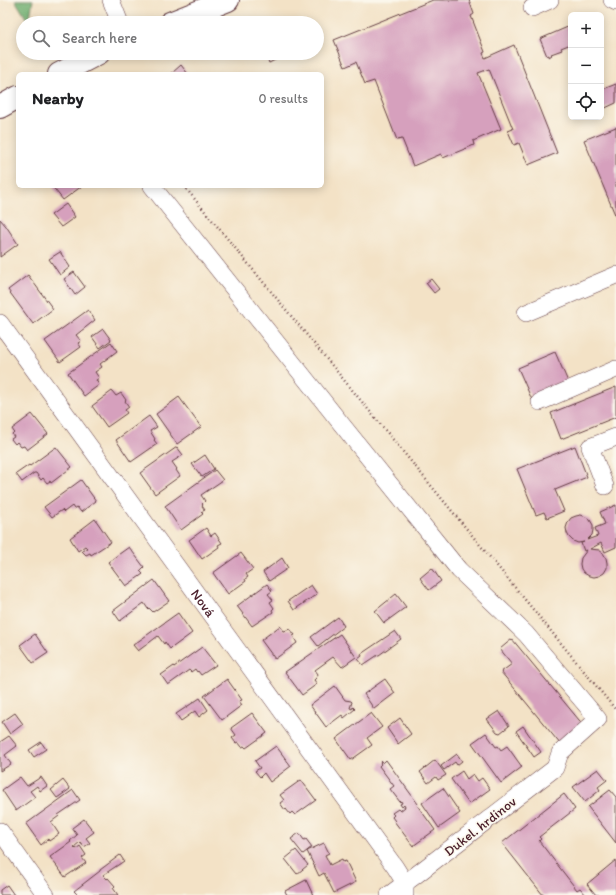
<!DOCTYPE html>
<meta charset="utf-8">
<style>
:root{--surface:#fff;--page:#f6f6f6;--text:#202124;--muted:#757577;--line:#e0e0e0}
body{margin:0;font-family:Itim,sans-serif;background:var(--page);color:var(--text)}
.controls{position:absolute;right:12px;top:12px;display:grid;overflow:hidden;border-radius:6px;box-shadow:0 2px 10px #0003}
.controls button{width:36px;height:36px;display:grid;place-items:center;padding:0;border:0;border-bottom:1px solid var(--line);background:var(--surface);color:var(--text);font:20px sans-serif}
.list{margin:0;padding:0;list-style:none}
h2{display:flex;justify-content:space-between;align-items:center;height:52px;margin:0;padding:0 16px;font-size:17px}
h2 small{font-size:13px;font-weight:400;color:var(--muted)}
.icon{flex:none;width:22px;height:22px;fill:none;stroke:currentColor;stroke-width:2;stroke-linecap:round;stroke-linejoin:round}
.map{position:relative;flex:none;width:616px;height:895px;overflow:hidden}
.search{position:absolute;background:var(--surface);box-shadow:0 2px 10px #0003;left:16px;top:16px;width:308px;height:44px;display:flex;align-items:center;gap:10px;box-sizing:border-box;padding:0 14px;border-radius:22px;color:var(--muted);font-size:15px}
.panel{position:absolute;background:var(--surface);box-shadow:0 2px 10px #0003;left:16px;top:72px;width:308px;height:116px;border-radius:6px}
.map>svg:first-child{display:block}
.forest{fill:#70ae6f;stroke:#5d664d}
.building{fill:#d6a0bd}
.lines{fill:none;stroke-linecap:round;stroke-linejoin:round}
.minor-casing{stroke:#633c42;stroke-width:18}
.major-casing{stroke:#633c42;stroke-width:24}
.path{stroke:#633c42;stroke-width:2.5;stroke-dasharray:1 3;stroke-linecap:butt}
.minor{stroke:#fff;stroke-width:17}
.major{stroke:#fff;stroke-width:22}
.labels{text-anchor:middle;stroke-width:3;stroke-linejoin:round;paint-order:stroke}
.street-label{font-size:14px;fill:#4a1f2b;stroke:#fbf7ec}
</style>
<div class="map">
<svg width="616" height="895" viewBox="0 0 616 895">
<rect width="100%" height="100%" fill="#fbf7ec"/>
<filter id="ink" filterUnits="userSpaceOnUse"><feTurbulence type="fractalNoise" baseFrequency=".025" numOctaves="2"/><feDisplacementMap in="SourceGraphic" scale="8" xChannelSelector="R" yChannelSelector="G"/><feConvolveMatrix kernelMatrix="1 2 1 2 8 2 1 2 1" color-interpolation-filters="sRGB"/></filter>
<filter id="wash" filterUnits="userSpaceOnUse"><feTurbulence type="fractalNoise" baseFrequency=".012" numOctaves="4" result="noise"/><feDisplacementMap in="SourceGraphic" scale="16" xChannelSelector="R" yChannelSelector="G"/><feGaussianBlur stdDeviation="0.9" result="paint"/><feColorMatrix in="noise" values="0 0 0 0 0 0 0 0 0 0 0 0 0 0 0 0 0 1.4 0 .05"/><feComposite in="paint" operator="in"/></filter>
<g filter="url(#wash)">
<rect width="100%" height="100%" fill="#f3e2c6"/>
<path class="forest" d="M15 0H33L29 23Z"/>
<g id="blocks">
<path class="building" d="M433 0H469L474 14 471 16 485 52 483 53 485 58 514 45 557 153 528 165 519 143 514 145 508 131 513 129 489 69 478 73 501 129 473 141 474 145 443 158 441 154 413 166 402 139 397 140 374 81 365 84 356 62 345 67 334 40Z
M570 26 571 28V44L561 48 562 50 551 54 552 55 549 57V55L547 56 540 39Z
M271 53H273L277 59 269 63 265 56Z
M181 65 188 74H172V73Z
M616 84V103L601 110V90Z
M616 127V217L584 140Z
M52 186H82L63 200Z
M66 204 75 217 61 227 51 215Z
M0 219 6 226 18 244 0 257Z
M60 252 70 267 60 275 49 259Z
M74 272 85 287 75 295 64 279Z
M28 275 53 309 33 324 8 290Z
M431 279 439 289 434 293 426 283Z
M88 310 95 320 76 335 81 341 78 343 81 347 60 362 45 341Z
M103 329 111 340 100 348 92 337Z
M111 342 117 351 100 364 102 367 95 372 99 378 96 380 99 385 84 396 68 373Z
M555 352 569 384 532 400 518 368Z
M616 387V417L561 439 551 413Z
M112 391 116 396 121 393 126 400 125 401 129 407 125 410 127 413 107 427 92 406Z
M179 397 201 427 177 444 156 414Z
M32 414 48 434 27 450 24 446 21 447 17 442 15 444 11 439 14 437 12 434 14 432 12 429Z
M149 416 157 427 150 431 155 439 154 440 157 444 131 462 116 440Z
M575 446 587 477 555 490 564 511 547 518 544 512 536 515 517 469Z
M56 447 72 467 51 483 50 481 47 483 43 478 41 480 36 473H34L22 482 16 474 29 465 30 466Z
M177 447 183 455 172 462 177 469 176 470 180 476 155 494 140 473Z
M205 455 214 469 202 477 192 464Z
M215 470 223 480 201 495 205 501 202 504 203 505 202 506 205 510 201 512 203 514 181 530 165 506Z
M81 480 96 501 81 512 77 507 74 509 72 506 64 512 62 510 52 517 44 507Z
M616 505V547L605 552 601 543 590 549 599 550 603 553 606 558 607 563V568L604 573 599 576 594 577 589 576 584 573 581 569 580 564 581 558 587 550 584 551 581 543 584 542 578 543 573 541 569 537 567 533 566 528 568 522 571 518 576 516 581 515 586 517 590 520 593 525V530L592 535 587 540 598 536 595 528 605 524 600 512Z
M95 519 111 542 91 555 90 553 86 555 82 551 87 548 85 546 78 551 70 538Z
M206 528 211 536 215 533 222 543 218 545 219 547 202 559 189 540Z
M129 547 144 567 140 571 143 574 126 586 108 562Z
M241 553 253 569 246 574 248 577 245 579 246 581 228 594 213 573Z
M282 558 288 568 269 581 263 572Z
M432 568 441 581 429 590 420 578Z
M154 580 169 601 153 612 149 608 148 609 144 603 120 621 113 611Z
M267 584 272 591 268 594 273 600 270 602 274 608 272 610 273 612 252 626 237 606Z
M311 585 317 594 294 610 288 601Z
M396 594 406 607 384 623 375 611Z
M178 613 192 633 173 647V646L170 649 165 642 164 644 158 636 138 651 133 645Z
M338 617 344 626 318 646 311 637Z
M280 626 284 631 290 629 295 635 293 636 297 643 275 659 261 640Z
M395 631 401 639 379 655H378L363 665 358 659 362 656 361 654Z
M35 634 48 653 33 663 20 645Z
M340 634 356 657 342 667 333 657 315 670 318 674 316 678 314 680 317 684 302 695 285 672Z
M512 639 584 726 561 745 501 672 512 664 500 649Z
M202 647 216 665 201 675 198 671 197 672 195 669 191 672 189 670 168 685 161 675 174 666V667Z
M227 679 242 700 239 701 242 705 222 720 204 696Z
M385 679 395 693 374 709 364 694Z
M335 686 345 700 351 701 352 702 350 708 352 709 353 707 355 709 344 718 342 715 326 727 310 705Z
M200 698 208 710 199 717 195 711 181 721 176 714Z
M499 711 509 726 500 733 497 732 487 719Z
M15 713 23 724 10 734 2 722Z
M252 713 267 733 246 748 244 746 242 747 238 742 236 743 232 738 236 735 231 728Z
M371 713 382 727 367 738 372 745 351 760 336 739Z
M400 718 411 734 398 744 387 728Z
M523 726 541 752 534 757 516 731Z
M486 733 496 747 498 746 501 750 507 746 522 767 501 783 472 743Z
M9 736 17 746 5 755 11 764 0 771V742Z
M41 742 46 749 34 757 29 750Z
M276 746 291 766 270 782 264 773 260 777 255 771 260 768 255 761Z
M457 754 462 761 457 765 455 762 444 770 441 766Z
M386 760 418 804 417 805 435 830 413 846 394 821H395L392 817 394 815 392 813 398 809 400 811 405 807 404 805 402 807 400 804 402 803 401 801 400 802 390 789 394 786 379 766 381 764 380 763 382 761 383 763Z
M435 760 446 775 438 780 436 777 428 783 420 772Z
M598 769 607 780 598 787 600 790 585 802 573 787Z
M462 771 467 779 473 774 478 781 482 778 490 789 469 804 451 779Z
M20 777 27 786 41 777 47 786 40 791 37 786 33 789 30 791 35 797 16 811 2 790Z
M63 780 70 789 57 798 51 790Z
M301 780 316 800 295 815 292 812 290 814 286 809 285 810 280 803 284 800 280 795Z
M443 788 460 813 439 828 422 803Z
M73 790 80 800 58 815 59 816 51 822 59 834 49 841 48 839 41 845 26 824Z
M610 790 616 797V843L588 807Z
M564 794 575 809 539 837 541 839 539 841 577 890 580 888 586 895H543L502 843Z
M84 819 94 832 86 838 90 843 84 847 80 842 74 847 76 849 80 846 86 855 82 858 86 863 65 877 50 857 71 842 70 841 77 835 72 828Z
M299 833 304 840 306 839 312 847 303 854 291 839Z
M324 843 329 853 325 855 330 865 342 859 343 862 346 861 356 882 334 893 324 873 319 876 307 851Z
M296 850 308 865 297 874 285 859Z
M120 855 124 861 103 875 107 879 108 878 115 886 113 888 118 895H78L74 891 100 871V870Z
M616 860V895H596L587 884Z
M306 880 313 895H287L285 891Z
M7 885 14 895H0V890Z"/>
</g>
</g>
<g filter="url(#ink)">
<use href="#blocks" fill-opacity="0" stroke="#633c42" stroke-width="1"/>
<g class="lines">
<g class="minor-casing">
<g id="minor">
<path d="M111 0 120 23"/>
<path d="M612 0 616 2"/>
<path d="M532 8 550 0"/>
<path d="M152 186 339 421 459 570 526 634 598 719 560 753 555 768 416 875 389 895"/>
<path d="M526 313 616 275"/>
<path id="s1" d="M0 323 395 867 405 883V895"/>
<path d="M540 402 616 369"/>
<path d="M605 486 590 447 616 437"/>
<path d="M0 831 46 895"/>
</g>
</g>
<g class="major-casing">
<path id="major" d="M170 23 228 0
M59 74 99 53
M0 107 18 97"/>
</g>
<path class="path" d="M184 186 616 710"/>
<use href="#minor" class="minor"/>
<use href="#major" class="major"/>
</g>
</g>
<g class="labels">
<g class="street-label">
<text dy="5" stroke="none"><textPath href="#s1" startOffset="346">Nová</textPath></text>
<text transform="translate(480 826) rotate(-38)" y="5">Dukel. hrdinov</text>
</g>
</g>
</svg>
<div class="controls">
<button>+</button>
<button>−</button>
<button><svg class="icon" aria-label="locate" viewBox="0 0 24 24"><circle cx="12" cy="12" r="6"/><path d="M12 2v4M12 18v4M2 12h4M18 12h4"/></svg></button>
</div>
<div class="search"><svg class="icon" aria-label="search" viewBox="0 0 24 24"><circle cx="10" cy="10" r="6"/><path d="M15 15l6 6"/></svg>Search here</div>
<section class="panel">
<h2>Nearby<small>0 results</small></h2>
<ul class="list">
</ul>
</section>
</div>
